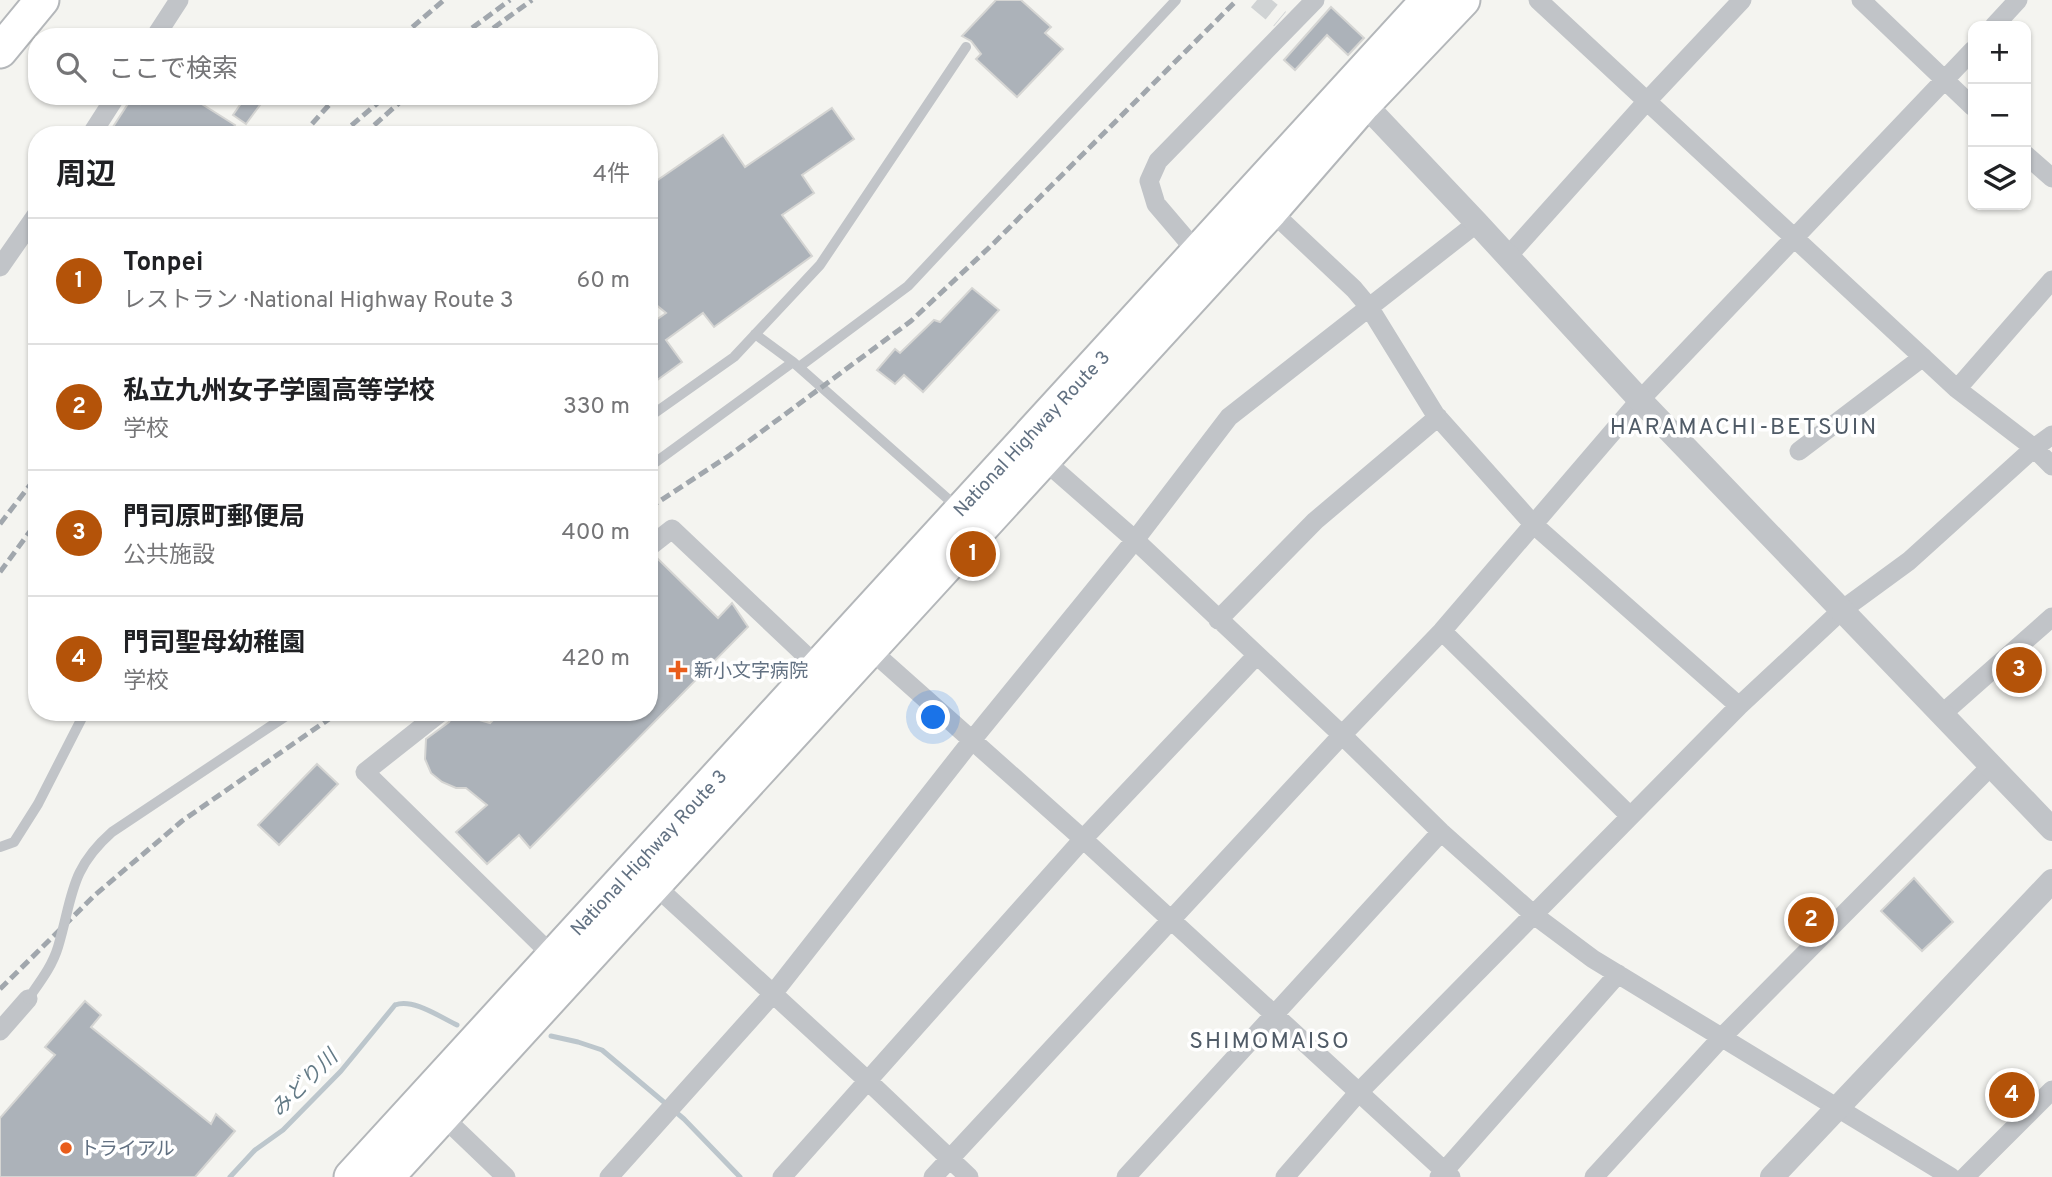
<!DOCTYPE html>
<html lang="ja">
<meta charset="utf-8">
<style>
:root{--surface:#fff;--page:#f6f6f6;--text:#202124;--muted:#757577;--line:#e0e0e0;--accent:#b45309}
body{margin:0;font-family:Overpass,"Noto Sans JP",sans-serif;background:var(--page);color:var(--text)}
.controls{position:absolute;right:21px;top:21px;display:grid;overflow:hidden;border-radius:14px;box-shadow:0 2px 5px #0004}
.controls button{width:63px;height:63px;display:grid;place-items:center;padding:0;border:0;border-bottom:2px solid var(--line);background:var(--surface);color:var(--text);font:35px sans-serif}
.you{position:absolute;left:934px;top:718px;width:24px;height:24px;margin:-18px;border:5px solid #fff;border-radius:50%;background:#1a73e8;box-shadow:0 0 0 10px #1a73e833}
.badge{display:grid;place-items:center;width:46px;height:46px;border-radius:50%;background:var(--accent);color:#fff;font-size:23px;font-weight:700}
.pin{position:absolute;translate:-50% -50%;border:4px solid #fff;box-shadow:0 2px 7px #0006}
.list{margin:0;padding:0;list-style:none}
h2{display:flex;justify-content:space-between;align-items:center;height:91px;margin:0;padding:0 28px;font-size:30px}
h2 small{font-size:23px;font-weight:400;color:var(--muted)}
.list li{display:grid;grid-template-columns:46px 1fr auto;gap:21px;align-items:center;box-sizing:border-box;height:126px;padding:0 28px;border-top:2px solid var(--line)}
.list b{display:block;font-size:26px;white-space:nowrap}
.list p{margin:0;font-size:23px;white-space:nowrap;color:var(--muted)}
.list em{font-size:23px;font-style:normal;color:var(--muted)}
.icon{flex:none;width:38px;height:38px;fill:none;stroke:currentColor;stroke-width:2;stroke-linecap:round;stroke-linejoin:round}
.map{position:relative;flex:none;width:2052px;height:1177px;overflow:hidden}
.search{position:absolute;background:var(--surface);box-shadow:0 2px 5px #0004;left:28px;top:28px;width:630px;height:77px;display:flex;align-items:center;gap:18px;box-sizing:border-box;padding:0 24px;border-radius:28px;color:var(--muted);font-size:26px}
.panel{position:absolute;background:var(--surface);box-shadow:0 2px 5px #0004;left:28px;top:126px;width:630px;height:595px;border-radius:28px}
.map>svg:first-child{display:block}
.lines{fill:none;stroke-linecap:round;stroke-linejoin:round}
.stream{stroke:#bcc6cc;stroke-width:5}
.building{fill:#acb2b9;stroke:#d5d5d3;stroke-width:2}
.minor-tunnel{stroke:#d0d3d4;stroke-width:19;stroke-dasharray:19 10;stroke-linecap:butt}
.trunk-casing{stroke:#b4b7ba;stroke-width:37}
.service{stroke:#c1c4c8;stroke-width:10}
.minor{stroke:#c1c4c8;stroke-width:19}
.tertiary{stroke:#c1c4c8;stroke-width:24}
.trunk{stroke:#fff;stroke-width:33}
.rail{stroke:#a1a7ad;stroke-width:5;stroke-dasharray:10 5;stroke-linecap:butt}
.service-bridge{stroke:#c1c4c8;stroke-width:10}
.poi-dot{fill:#e95d1b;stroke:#fff;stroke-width:2.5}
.labels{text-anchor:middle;stroke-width:7;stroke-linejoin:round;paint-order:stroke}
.street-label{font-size:19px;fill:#627182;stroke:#fff}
.poi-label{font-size:19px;fill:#627182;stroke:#fff;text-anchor:start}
.water-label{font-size:21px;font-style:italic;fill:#637a86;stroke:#fff}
.quarter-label{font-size:23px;letter-spacing:2px;fill:#505b67;stroke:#fff}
</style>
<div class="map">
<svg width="2052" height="1177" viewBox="0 0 2052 1177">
<rect width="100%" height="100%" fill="#f4f4f0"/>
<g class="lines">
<path class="stream" d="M395 1005C413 998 440 1017 457 1025
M551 1036 578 1042 602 1050 684 1119 740 1177
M230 1177 255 1150 283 1130 341 1071 395 1005"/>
</g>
<path class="building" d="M996 0H1021L1051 27 1045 33 1063 49 1017 97 976 59 981 54 971 41 962 36Z
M1331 7 1364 38 1348 55 1327 35 1295 70 1284 60Z
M145 96H189L235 125 229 135H119L111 130 131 99 140 104Z
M246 96 260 105 246 124 233 115Z
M832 108 854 139 802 175 814 193 782 215 812 256 714 327 703 313 666 340 682 362 649 386V325L666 313 649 299V186L723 135 745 167Z
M972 288 999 310 923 392 904 375 895 384 877 370 895 349 900 353 934 320 940 322Z
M656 557 718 618 732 603 748 627 530 848 519 835 487 864 456 832 487 805 466 788H456L442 782 431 773 425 759 426 739 449 722 453 715 459 714 490 723 501 712H649V559Z
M317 764 338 784 279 845 258 825Z
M1914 878 1953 922 1922 951 1881 911Z
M85 1001 101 1015 91 1027 211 1124 216 1114 235 1131 195 1177H0V1118L55 1055 45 1047Z"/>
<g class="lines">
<path class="minor-tunnel" d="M1257 0 1280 19"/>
<g class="trunk-casing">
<path id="trunk" d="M0 51 42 0
M351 1177 1428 0
M387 1177 1271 211 1364 104 1463 0"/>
</g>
<path class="service" d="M755 334 793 362
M799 367 908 286 1176 0
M649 417 734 357 820 265 966 47
M649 467 793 362 957 507
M0 847 14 842 38 804 85 712"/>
<path class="minor" d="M1538 0 1957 389 2052 280
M1861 0 1973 107
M1994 26 2018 0
M155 37 179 0
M91 135 116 96
M2026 155 2052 178
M1271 211 1354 289 1369 307 1435 414 1533 524 1739 706
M1508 256 1647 101 1742 0
M1202 258 1156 204 1149 181 1158 161 1315 0
M0 267 37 214
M1957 389 2034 448 2052 466
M1799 451 1923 357
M1037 454 1135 540 1342 735 1441 832 1534 915 1593 959 1951 1177
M649 547 672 529 818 667
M1218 620 1315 521 1438 417
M1442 631 1630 816
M864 644 1083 839 1451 1177
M441 712 365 772 558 961
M1942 714 2052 617
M649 880 868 1081 969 1177
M0 1031 28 999
M436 1110 506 1177
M609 1177 772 995 973 739 1135 540 1229 417 1477 223
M782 1177 1083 839 1256 656
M933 1177 1342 735 1442 631 1640 400 1973 50
M1126 1177 1441 832
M1285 1177 1358 1093 1739 706 1842 610 1909 561 2034 448 2052 435
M1439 1177 1618 974
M1594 1177 1722 1037 1991 766
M1965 1177 2052 1090"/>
<path class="tertiary" d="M1354 93 1477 223 1640 400 2052 829
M1772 1177 2052 881"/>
<use href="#trunk" class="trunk"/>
<path class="rail" d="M401 37 444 0
M460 37 510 0
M481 37 532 0
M302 135 337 96
M340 135 386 96
M363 135 407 96
M649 508 730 455 911 321 994 243 1237 0
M0 524 37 476
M0 572 37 522
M0 989 95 895 182 821 339 712"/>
<path class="service-bridge" d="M28 999C39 983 52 967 58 947 73 897 69 870 112 832L292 712"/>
</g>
<g class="poi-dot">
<path d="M674.5 659.5h7v7h7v7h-7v7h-7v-7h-7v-7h7z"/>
<circle cx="66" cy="1148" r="7"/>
</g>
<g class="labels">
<g class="street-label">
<text transform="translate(1031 433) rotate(-47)" y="7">National Highway Route 3</text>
<text transform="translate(648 852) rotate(-47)" y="7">National Highway Route 3</text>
</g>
<g class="poi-label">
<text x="694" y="677">新小文字病院</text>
<text x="80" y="1155">トライアル</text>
</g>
<g class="water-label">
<text transform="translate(304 1083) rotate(-45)" y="7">みどり川</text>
</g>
<g class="quarter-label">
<text x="1744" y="434">HARAMACHI-BETSUIN</text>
<text x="1270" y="1048">SHIMOMAISO</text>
</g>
</g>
</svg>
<div class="controls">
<button>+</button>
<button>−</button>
<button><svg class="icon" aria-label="layers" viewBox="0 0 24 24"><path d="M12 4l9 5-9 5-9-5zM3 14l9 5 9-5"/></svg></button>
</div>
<div class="you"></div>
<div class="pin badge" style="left:973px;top:554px">1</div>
<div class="pin badge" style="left:1811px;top:920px">2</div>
<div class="pin badge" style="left:2019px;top:670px">3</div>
<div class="pin badge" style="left:2012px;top:1095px">4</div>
<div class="search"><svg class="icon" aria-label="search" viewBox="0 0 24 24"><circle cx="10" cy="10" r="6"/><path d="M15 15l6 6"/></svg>ここで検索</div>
<section class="panel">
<h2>周辺<small>4件</small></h2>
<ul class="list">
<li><span class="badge">1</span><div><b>Tonpei</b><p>レストラン · National Highway Route 3</p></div><em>60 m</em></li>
<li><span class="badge">2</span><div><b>私立九州女子学園高等学校</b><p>学校</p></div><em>330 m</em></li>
<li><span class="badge">3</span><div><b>門司原町郵便局</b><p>公共施設</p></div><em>400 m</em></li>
<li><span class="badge">4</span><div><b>門司聖母幼稚園</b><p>学校</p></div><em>420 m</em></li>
</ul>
</section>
</div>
